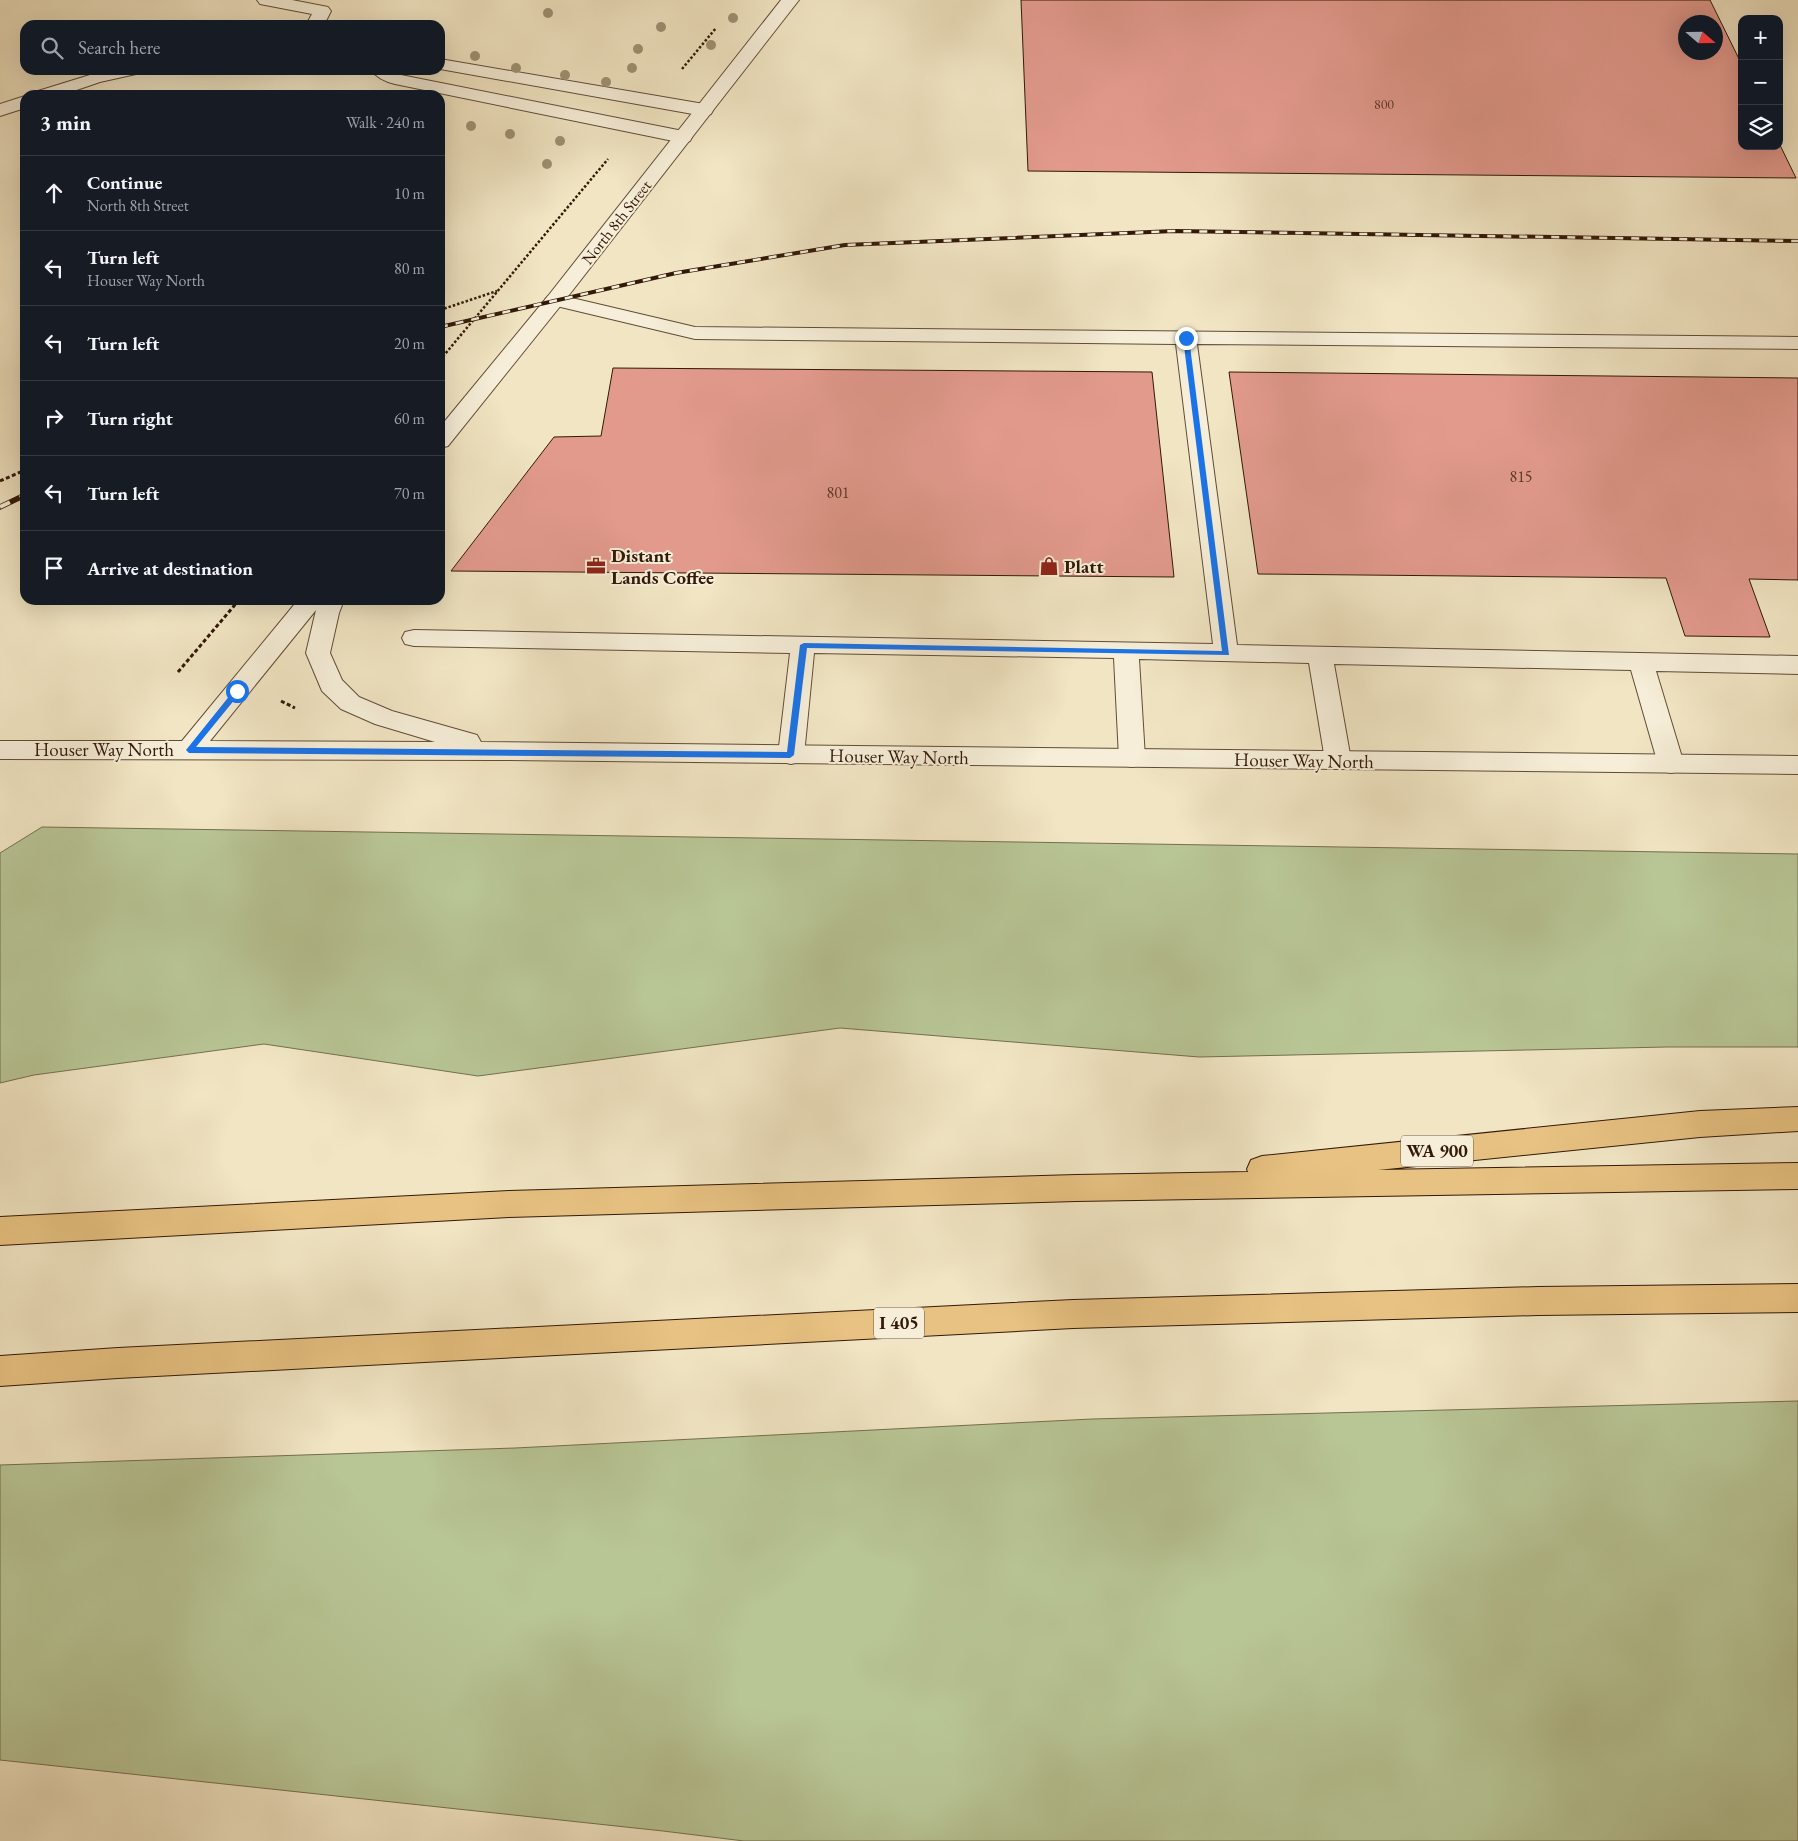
<!DOCTYPE html>
<meta charset="utf-8">
<style>
:root{--surface:#171b24;--page:#20242c;--text:#f1f3f6;--muted:#9ea1a6;--line:#363941}
body{margin:0;font-family:"EB Garamond",serif;background:var(--page);color:var(--text)}
.controls{position:absolute;right:15px;top:15px;display:grid;overflow:hidden;border-radius:10px;box-shadow:0 5px 20px #0002}
.controls button{width:45px;height:45px;display:grid;place-items:center;padding:0;border:0;border-bottom:1px solid var(--line);background:var(--surface);color:var(--text);font:25px sans-serif}
.compass{position:absolute;left:1678px;top:15px;width:45px;height:45px;border-radius:50%;background:var(--surface);box-shadow:0 5px 20px #0002;rotate:110deg}
.stop{position:absolute;width:15px;height:15px;margin:-11px;border:4px solid #1a73e8;border-radius:50%;background:#fff}
.stop.end{background:#1a73e8;border-color:#fff;box-shadow:0 1px 5px #0008}
.list{margin:0;padding:0;list-style:none}
h2{display:flex;justify-content:space-between;align-items:center;height:65px;margin:0;padding:0 20px;font-size:21px}
h2 small{font-size:16px;font-weight:400;color:var(--muted)}
.list li{display:grid;grid-template-columns:32px 1fr auto;gap:15px;align-items:center;box-sizing:border-box;height:75px;padding:0 20px;border-top:1px solid var(--line)}
.list b{display:block;font-size:19px;white-space:nowrap}
.list p{margin:0;font-size:16px;white-space:nowrap;color:var(--muted)}
.list em{font-size:16px;font-style:normal;color:var(--muted)}
.icon{flex:none;width:28px;height:28px;fill:none;stroke:currentColor;stroke-width:2;stroke-linecap:round;stroke-linejoin:round}
.map{position:relative;flex:none;width:1798px;height:1841px;overflow:hidden}
.search{position:absolute;background:var(--surface);box-shadow:0 5px 20px #0002;left:20px;top:20px;width:425px;height:55px;display:flex;align-items:center;gap:12px;box-sizing:border-box;padding:0 18px;border-radius:15px;color:var(--muted);font-size:19px}
.panel{position:absolute;background:var(--surface);box-shadow:0 5px 20px #0002;left:20px;top:90px;width:425px;height:515px;border-radius:15px}
.map>svg:first-child{display:block}
.green{fill:#b8c595;stroke:#756f4e}
.building{fill:#e29a8d;stroke:#321908;fill-rule:evenodd}
.lines{fill:none;stroke-linecap:round;stroke-linejoin:round}
.service-casing{stroke:#624c37;stroke-width:2}
.tertiary-casing{stroke:#624c37;stroke-width:2}
.motorway-casing{stroke:#321908;stroke-width:2}
.path-far1{stroke:#321908;stroke-width:2.5;stroke-dasharray:2.5 2;stroke-linecap:butt}
.path{stroke:#321908;stroke-width:3;stroke-dasharray:4 2.5;stroke-linecap:butt}
.service{fill:#f6eed8;fill-rule:evenodd}
.tertiary{fill:#f6eed8;fill-rule:evenodd}
.motorway{fill:#e8c282;fill-rule:evenodd}
.rail-far1-casing{stroke:#321908;stroke-width:4}
.rail-casing{stroke:#321908;stroke-width:5.5}
.rail-far1{stroke:#f6eed8;stroke-width:2.5;stroke-dasharray:8;stroke-linecap:butt}
.rail{stroke:#f6eed8;stroke-width:4;stroke-dasharray:11;stroke-linecap:butt}
.tree{fill:#9e9173}
.route{fill:#1a73e8}
.labels{text-anchor:middle;stroke-width:4;stroke-linejoin:round;paint-order:stroke}
.far-number-label{font-size:14px;fill:#5e3929}
.far-street-label{font-size:16px;fill:#321908;stroke:#f6eed8}
.number-label{font-size:16px;fill:#5e3929}
.shield{fill:#f6eed8;stroke:#6d5946;stroke-width:1}
.shield-label{font-size:18px;font-weight:bold;fill:#321908}
.poi-label{font-size:19px;font-weight:bold;fill:#321908;stroke:#f6eed8;text-anchor:start}
.street-label{font-size:19px;fill:#321908;stroke:#f6eed8}
</style>
<div class="map">
<svg width="1798" height="1841" viewBox="0 0 1798 1841">
<rect width="100%" height="100%" fill="#f1e5c3"/>
<filter id="stains"><feTurbulence type="fractalNoise" baseFrequency=".004" numOctaves="4"/><feColorMatrix values="0 0 0 0 .2 0 0 0 0 .09 0 0 0 0 .02 0 0 0 .5 -.17"/></filter>
<radialGradient id="worn" r=".72"><stop offset=".6" stop-color="#630" stop-opacity="0"/><stop offset="1" stop-color="#630" stop-opacity=".3"/></radialGradient>
<path class="green" d="M42 827 1798 854V1047H1667L1199 1057 840 1028 478 1076 264 1044 34 1075 0 1083V853Z
M1798 1401V1841H744L663 1831 0 1760V1465L515 1448 1092 1419Z"/>
<path class="building" d="M1021 0H1710L1742 65V146H1779V143L1796 178 1028 171ZM1686 22H1716V52H1686Z
M613 368 1152 372 1174 577 451 571 554 437 601 436Z
M1229 372 1798 378V580L1749 579 1770 637 1685 636 1666 578 1258 574Z"/>
<g class="lines">
<g class="service-casing">
<path id="service" d="M257 0H292L328 7 331 11 324 25H306L312 14 260 4Z
M440 59 704 104 711 106 713 110 711 114 704 116 440 69Z
M106 70H139L136 74 100 82 62 95H35L38 91Z
M371 70H393L401 75 683 131 690 133 692 137 690 141 683 143 395 84C386 82 376 77 371 70Z
M25 96V108L0 116V104Z
M555 294 695 327 1798 337V349L1197 344 1237 645 1798 656V674L1656 671 1684 764 1680 771 1671 773 1662 771 1658 764 1631 670 1334 664 1351 760 1347 767 1338 769 1329 767 1325 760 1309 663 1139 659 1145 758 1141 765 1132 767 1123 765 1119 758 1114 658 814 653 804 755 800 762 791 764 782 762 778 755 790 653 414 646 405 644 402 638 405 632 414 630 1213 644 1176 344 695 339 548 304 545 300 548 296Z"/>
</g>
<g class="tertiary-casing">
<path id="tertiary" d="M781 0H799L562 304 448 446 440 448V427L548 296Z
M298 600H344L339 613 330 653 342 680 359 697 392 711 477 735 481 742 1798 756V774L500 760 0 759V741H182ZM316 610 306 653 322 691 341 709 375 724 435 742 210 741Z"/>
</g>
<g class="motorway-casing">
<path id="motorway" d="M1798 1107V1131L1700 1137 1378 1170 1798 1163V1189L1076 1201 509 1217 0 1245V1217L509 1191 1076 1175 1248 1172 1247 1169 1251 1160 1262 1156 1700 1111Z
M1798 1284V1312L1538 1315 1073 1328 118 1378 0 1386V1356L118 1348 1073 1300 1538 1287Z"/>
</g>
<path class="path-far1" d="M682 69 716 28
M440 310 497 291
M440 360 608 159"/>
<path class="path" d="M0 481 25 470
M178 672 239 600
M281 701 295 708"/>
<use href="#service" class="service"/>
<use href="#tertiary" class="tertiary"/>
<use href="#motorway" class="motorway"/>
<g class="rail-far1-casing">
<path id="rail-far1" d="M440 327 676 273 845 245 1174 231 1798 241"/>
</g>
<g class="rail-casing">
<path id="rail" d="M0 507 25 495"/>
</g>
<use href="#rail-far1" class="rail-far1"/>
<use href="#rail" class="rail"/>
</g>
<g class="tree">
<circle cx="548" cy="13" r="5"/>
<circle cx="733" cy="18" r="5"/>
<circle cx="661" cy="27" r="5"/>
<circle cx="711" cy="45" r="5"/>
<circle cx="638" cy="49" r="5"/>
<circle cx="475" cy="56" r="5"/>
<circle cx="516" cy="68" r="5"/>
<circle cx="632" cy="68" r="5"/>
<circle cx="565" cy="75" r="5"/>
<circle cx="606" cy="82" r="5"/>
<circle cx="471" cy="126" r="5"/>
<circle cx="510" cy="134" r="5"/>
<circle cx="560" cy="141" r="5"/>
<circle cx="547" cy="164" r="5"/>
</g>
<path class="route" d="M1186 336 1189 338 1229 655 807 648 794 755 790 758 189 753 186 750 235 689H240V693L196 747 787 752 800 645 804 643 1222 651 1183 338Z"/>
<defs>
<g id="office-bare" transform="scale(1.5)"><path d="M-6-3h4V-5.5h4V-3h4V5H-6ZM-1-4.5V-3h2v-1.5ZM-6 0V1H6V0Z" fill="#8f2418" stroke="#f6eed8" stroke-width="2.5" paint-order="stroke"/></g>
<g id="shop-bare" transform="scale(1.5)"><path d="M-5-2.5h2.3a2.7 3.5 0 0 1 5.4 0H5L5.5 6h-11ZM-1.5-2.5h3a1.5 2.3 0 0 0-3 0Z" fill="#8f2418" stroke="#f6eed8" stroke-width="2.5" paint-order="stroke"/></g>
</defs>
<g fill-rule="evenodd">
<use href="#office-bare" x="596" y="566"/>
<use href="#shop-bare" x="1049" y="566"/>
</g>
<g class="labels">
<g class="far-number-label">
<text x="1384" y="109">800</text>
</g>
<g class="far-street-label">
<text transform="translate(616 222) rotate(-52)" y="6">North 8th Street</text>
</g>
<g class="number-label">
<text x="1521" y="482">815</text>
<text x="838" y="498">801</text>
</g>
<g class="shield">
<rect x="1401" y="1135.5" width="72" height="31" rx="4"/>
<rect x="874" y="1307.5" width="50" height="31" rx="4"/>
</g>
<g class="shield-label">
<text x="1437" y="1157">WA 900</text>
<text x="899" y="1329">I 405</text>
</g>
<g class="poi-label">
<text x="611" y="562">Distant<tspan x="611" dy="22">Lands Coffee</tspan></text>
<text x="1064" y="573">Platt</text>
</g>
<g class="street-label">
<text x="104" y="756">Houser Way North</text>
<text transform="translate(899 756) rotate(1)" y="7">Houser Way North</text>
<text transform="translate(1304 760) rotate(1)" y="7">Houser Way North</text>
</g>
</g>
<rect width="100%" height="100%" filter="url(#stains)"/>
<rect width="100%" height="100%" fill="url(#worn)"/>
</svg>
<div class="controls">
<button>+</button>
<button>−</button>
<button><svg class="icon" aria-label="layers" viewBox="0 0 24 24"><path d="M12 4l9 5-9 5-9-5zM3 14l9 5 9-5"/></svg></button>
</div>
<svg class="compass" viewBox="-18 -18 36 36"><path d="M0-13l5 13h-10z" fill="#e53935"/><path d="M0 13l5-13h-10z" fill="#9ea1a6"/></svg>
<div class="stop" style="left:237px;top:691px"></div>
<div class="stop end" style="left:1186px;top:338px"></div>
<div class="search"><svg class="icon" aria-label="search" viewBox="0 0 24 24"><circle cx="10" cy="10" r="6"/><path d="M15 15l6 6"/></svg>Search here</div>
<section class="panel">
<h2>3 min<small>Walk · 240 m</small></h2>
<ul class="list">
<li><svg class="icon" aria-label="ahead" viewBox="0 0 24 24"><path d="M12 20V5M6 11l6-6 6 6"/></svg><div><b>Continue</b><p>North 8th Street</p></div><em>10 m</em></li>
<li><svg class="icon" aria-label="left" viewBox="0 0 24 24"><path d="M17 20v-9H6M10 6l-5 5 5 5"/></svg><div><b>Turn left</b><p>Houser Way North</p></div><em>80 m</em></li>
<li><svg class="icon" aria-label="left" viewBox="0 0 24 24"><path d="M17 20v-9H6M10 6l-5 5 5 5"/></svg><div><b>Turn left</b></div><em>20 m</em></li>
<li><svg class="icon" aria-label="right" viewBox="0 0 24 24"><path d="M7 20v-9h11M14 6l5 5-5 5"/></svg><div><b>Turn right</b></div><em>60 m</em></li>
<li><svg class="icon" aria-label="left" viewBox="0 0 24 24"><path d="M17 20v-9H6M10 6l-5 5 5 5"/></svg><div><b>Turn left</b></div><em>70 m</em></li>
<li><svg class="icon" aria-label="arrive" viewBox="0 0 24 24"><path d="M6 21V4h12l-3 4 3 4H6"/></svg><div><b>Arrive at destination</b></div></li>
</ul>
</section>
</div>
